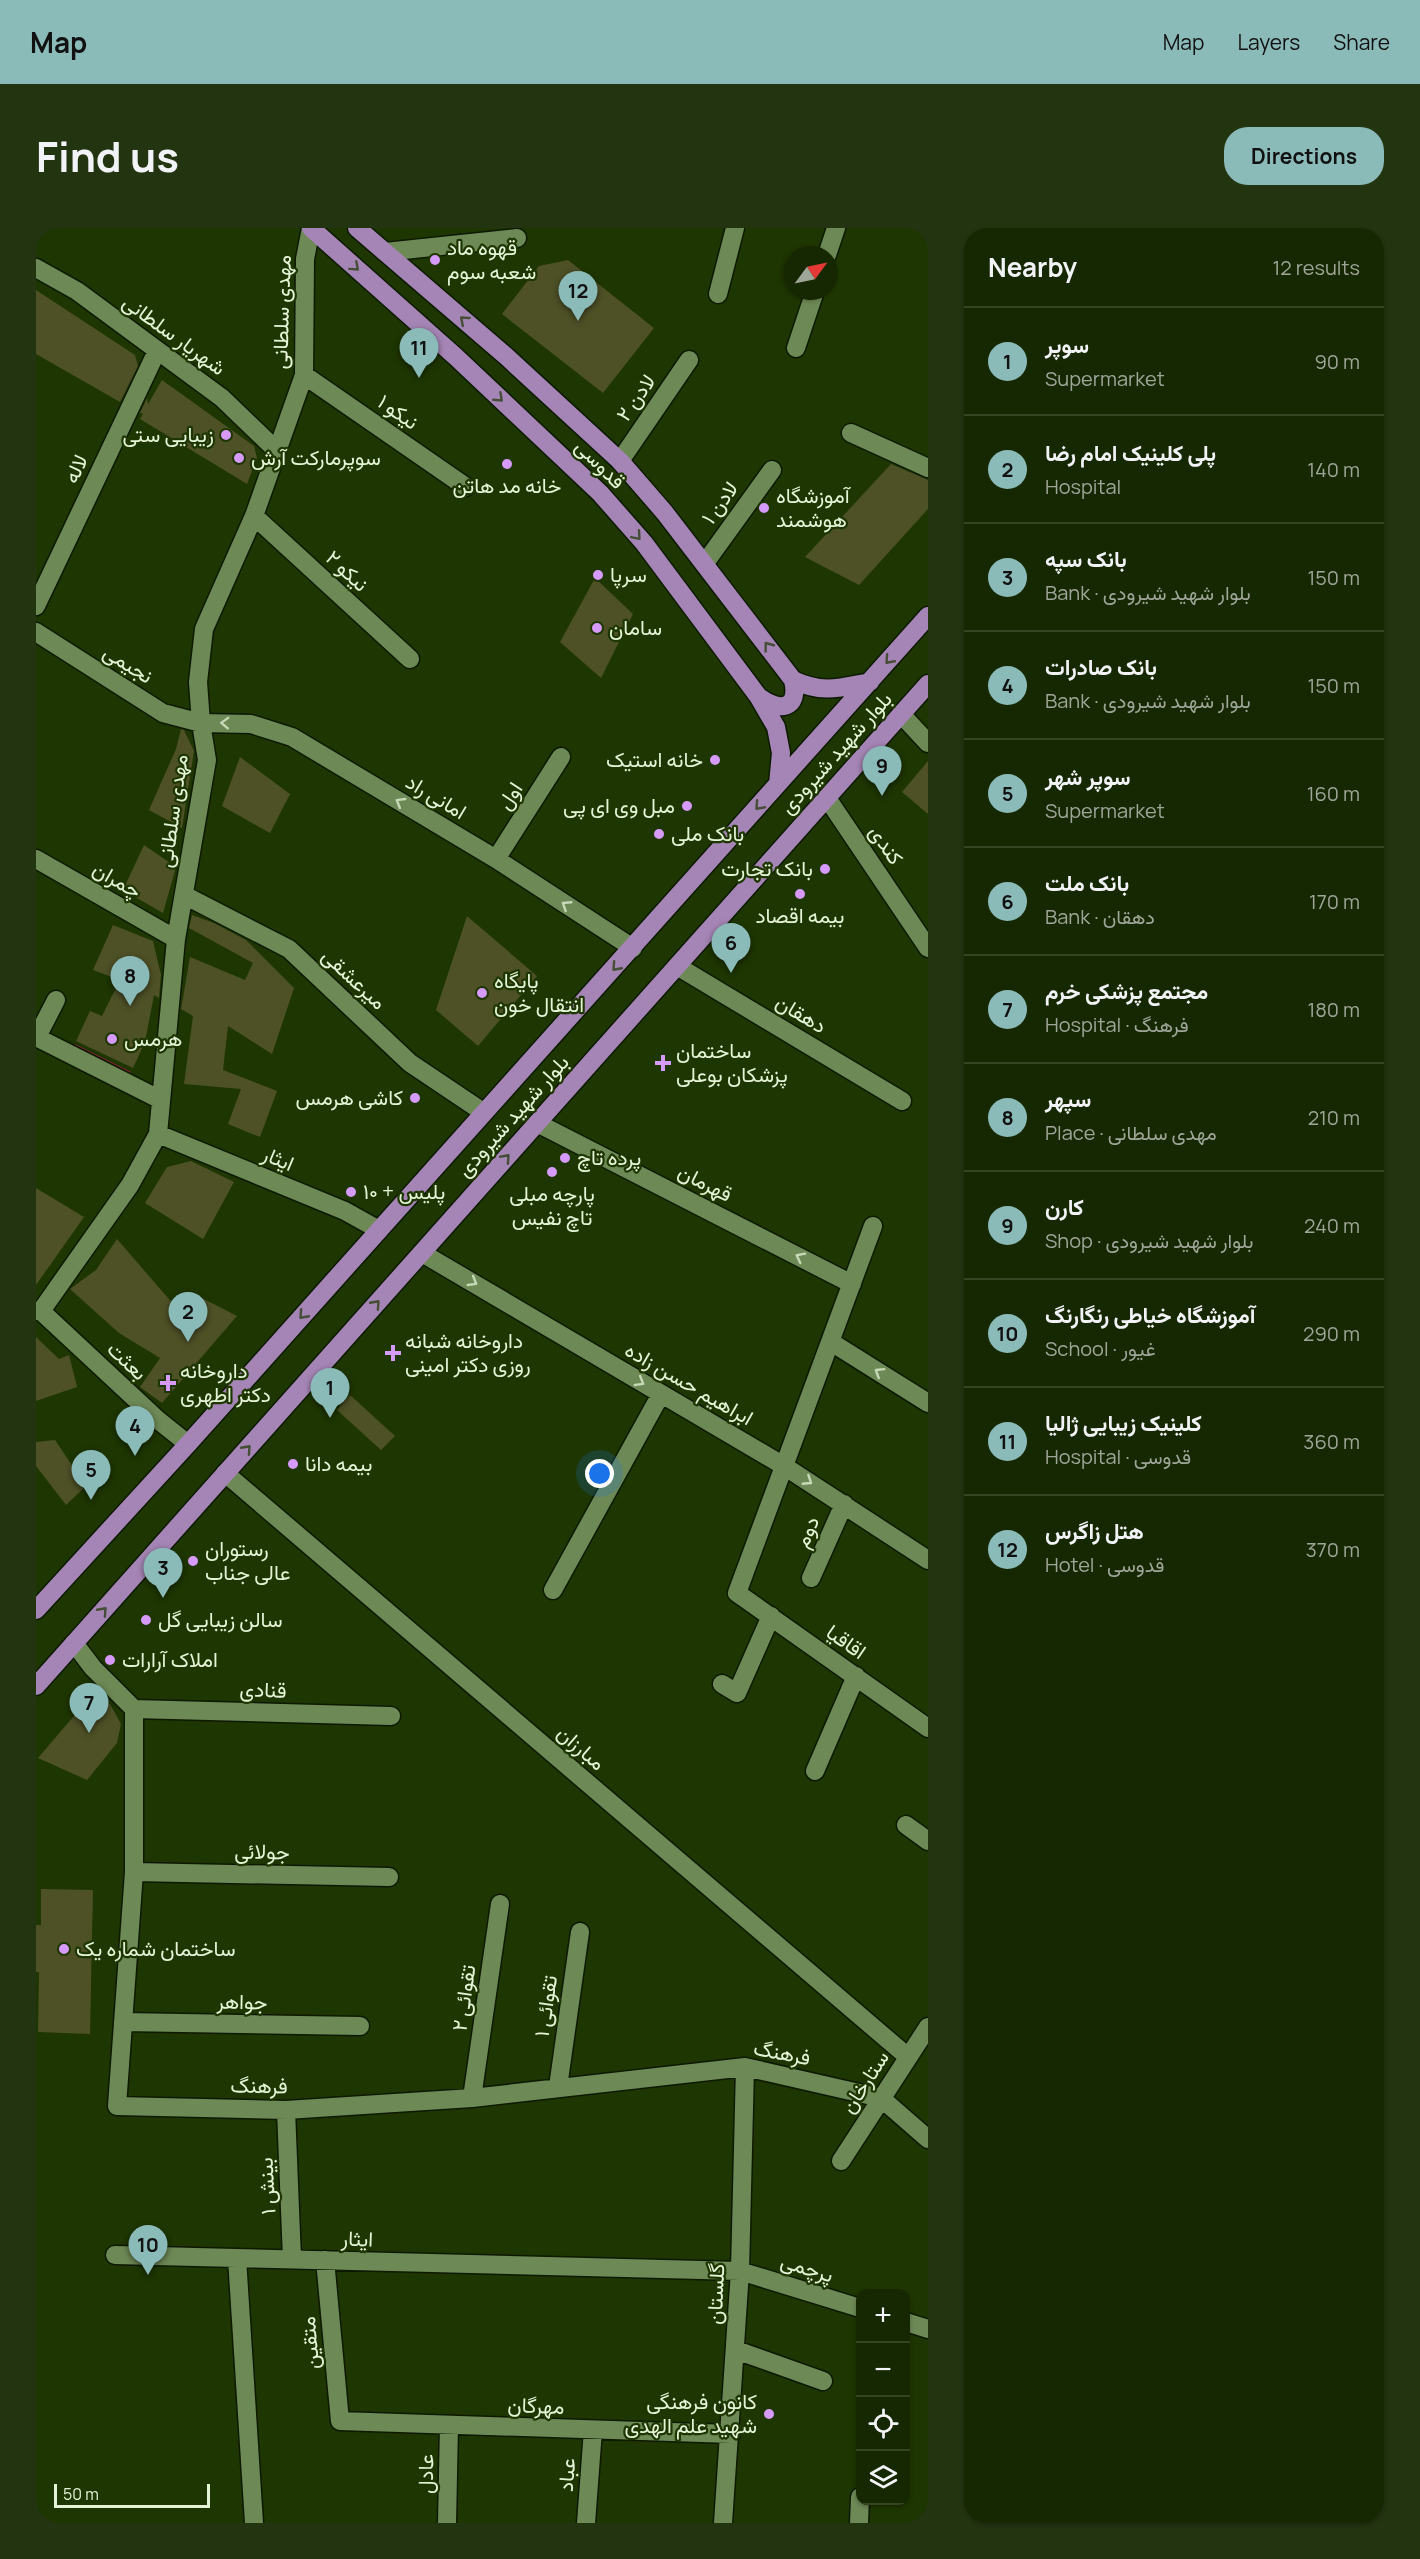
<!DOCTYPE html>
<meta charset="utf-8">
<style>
:root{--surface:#162801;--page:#233410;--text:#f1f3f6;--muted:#9ea699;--line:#354423;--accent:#8bbbb9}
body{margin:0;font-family:Manrope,Vazirmatn,sans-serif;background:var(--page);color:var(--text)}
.controls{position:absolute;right:18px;bottom:18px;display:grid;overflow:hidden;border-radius:12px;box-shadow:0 2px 4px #0004}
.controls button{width:54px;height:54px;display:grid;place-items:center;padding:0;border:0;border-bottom:2px solid var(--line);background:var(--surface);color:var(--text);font:30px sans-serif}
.compass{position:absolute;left:748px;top:18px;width:54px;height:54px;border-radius:50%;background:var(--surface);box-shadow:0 2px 4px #0004;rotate:57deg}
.scale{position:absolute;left:18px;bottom:15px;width:156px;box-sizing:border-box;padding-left:6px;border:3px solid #e4f4d7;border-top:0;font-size:16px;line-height:21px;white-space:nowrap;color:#e4f4d7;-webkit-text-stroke:4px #1e3601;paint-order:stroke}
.you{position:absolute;left:564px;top:1246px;width:21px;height:21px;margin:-15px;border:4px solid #fff;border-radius:50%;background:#1a73e8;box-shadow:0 0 0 9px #1a73e833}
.badge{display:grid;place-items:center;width:39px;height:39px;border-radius:50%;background:var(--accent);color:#111;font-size:20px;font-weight:700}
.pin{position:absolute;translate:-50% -50px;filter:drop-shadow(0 2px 3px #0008)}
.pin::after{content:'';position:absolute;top:32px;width:21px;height:18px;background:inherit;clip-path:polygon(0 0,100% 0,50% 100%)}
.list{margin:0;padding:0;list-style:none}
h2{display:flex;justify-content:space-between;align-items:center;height:78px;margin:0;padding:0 24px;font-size:26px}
h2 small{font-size:20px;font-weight:400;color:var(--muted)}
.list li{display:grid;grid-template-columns:39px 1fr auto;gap:18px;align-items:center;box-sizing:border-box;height:108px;padding:0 24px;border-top:2px solid var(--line)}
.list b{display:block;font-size:22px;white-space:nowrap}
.list p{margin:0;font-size:20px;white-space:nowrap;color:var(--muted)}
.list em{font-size:20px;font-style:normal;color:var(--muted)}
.icon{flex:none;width:33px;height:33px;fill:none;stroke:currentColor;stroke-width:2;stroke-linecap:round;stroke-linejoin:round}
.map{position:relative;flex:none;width:892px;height:2295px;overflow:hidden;border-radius:24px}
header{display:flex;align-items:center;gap:36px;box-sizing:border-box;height:84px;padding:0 30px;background:var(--accent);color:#111}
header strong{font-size:28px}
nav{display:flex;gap:33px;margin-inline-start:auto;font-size:21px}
.intro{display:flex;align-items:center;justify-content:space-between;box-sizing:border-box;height:144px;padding:0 36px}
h1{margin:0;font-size:42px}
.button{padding:15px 27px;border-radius:24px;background:var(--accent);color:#111;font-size:21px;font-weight:700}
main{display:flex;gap:36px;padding:0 36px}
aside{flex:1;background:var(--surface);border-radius:24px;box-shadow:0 2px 4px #0004}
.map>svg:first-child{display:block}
.green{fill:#901f3c}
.building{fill:#4e5126}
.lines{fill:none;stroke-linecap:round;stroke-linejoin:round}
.minor-casing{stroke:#0d1a02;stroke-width:21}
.major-casing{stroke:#0d1a02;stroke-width:21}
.minor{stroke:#6d8955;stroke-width:18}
.major{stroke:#a585b5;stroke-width:18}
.oneway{stroke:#464e37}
.oneway2{stroke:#c6d9b6}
.poi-dot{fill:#d69bfa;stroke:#1e3601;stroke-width:2}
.labels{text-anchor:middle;stroke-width:4.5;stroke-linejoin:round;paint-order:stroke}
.poi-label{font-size:21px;fill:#e4f4d7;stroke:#1e3601;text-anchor:start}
.street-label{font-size:21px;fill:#e4f4d7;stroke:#1e3601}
</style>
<header>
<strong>Map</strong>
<nav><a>Map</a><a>Layers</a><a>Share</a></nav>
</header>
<div class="intro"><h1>Find us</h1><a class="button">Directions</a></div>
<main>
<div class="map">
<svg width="892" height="2295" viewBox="0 0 892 2295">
<rect width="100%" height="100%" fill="#1e3601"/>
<path class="green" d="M39 816 95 844 93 849 38 818Z"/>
<path class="building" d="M532 32 618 100 567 165 466 86 503 38Z
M0 62 99 127 102 138 84 174 0 126Z
M126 152 218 218 221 230 211 256 104 191 107 186 104 185 111 170 112 176Z
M855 236 892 252V281L823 357 769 329Z
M559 350 597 386 565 450 524 414Z
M145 501 148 502 158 523 146 600 113 582 140 521Z
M204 529 254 566 234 605 186 578Z
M892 533V586L866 564Z
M108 617 140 639 127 685 87 662Z
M156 687 178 695 210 712 258 760 236 826 192 798 187 842 241 863 224 909 192 896 205 861 148 856 157 788 145 781 154 729 209 752 217 735 153 700Z
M431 688 501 748 442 818 400 782Z
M77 697 117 713 125 747 123 770 118 767 109 814 97 840 40 813 54 783 66 788 84 752 57 742Z
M155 933 198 954 167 1011 109 975 131 939Z
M0 960 48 989 0 1057Z
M81 1011 151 1092 166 1070 201 1088 126 1175 104 1159 124 1130 83 1105 34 1061 60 1042Z
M0 1109 23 1131 33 1127 41 1159 0 1173Z
M314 1167 359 1208 345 1222 301 1182Z
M19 1212 50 1258 30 1277 0 1238V1214Z
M49 1475 74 1476 85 1496 81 1515 51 1552 2 1530Z
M5 1661 57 1662 54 1806 2 1804 3 1744H0V1697H5Z"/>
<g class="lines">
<g class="minor-casing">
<path id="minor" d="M349 24 481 10
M791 27 800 0
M0 40 41 63 186 170 240 222
M682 66 699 0
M760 120 779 63
M268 147 430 259
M815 205 892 240
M584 233 653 132
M218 288 374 431
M669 335 736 242
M0 378 121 123
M0 404 127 485 165 495 215 496 256 509 460 631 597 720
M865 486 892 515
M791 570 892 720
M0 631 140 711
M460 631 525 529
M148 667 253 721 374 835 447 884
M641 738 866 873
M0 809 125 872
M1 809 20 772
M501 895 816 1056
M122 906 309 983 343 1002
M837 998 701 1365 892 1500
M386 1025 748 1238 892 1332
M0 1083H5L122 1192 152 1216
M5 1083 94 957 122 906 140 711 171 532 165 495 162 454 168 401 218 288 268 147 269 31 275 0
M795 1114 892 1175
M189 1245 872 1829
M775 1350 808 1276
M517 1362 625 1166
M38 1415 57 1440 98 1481V1644L81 1878 250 1882 436 1870 709 1839 845 1870 892 1911
M686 1456 701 1465 735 1388
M98 1481 355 1488
M779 1543 820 1448
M870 1597 892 1613
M98 1644 353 1649
M87 1794 324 1798
M522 1859 544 1704
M436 1870 464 1676
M250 1882 256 2031
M805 1933 892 1799
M79 2027 704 2043 824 2080
M201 2030 218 2295
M289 2032 304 2193 695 2206
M870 2094 892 2101
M700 2122 787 2153
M411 2295 413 2197
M550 2295 557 2202
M687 2295 704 2043 709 1839
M823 2295 824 2269"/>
</g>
<g class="major-casing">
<path id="major" d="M275 0 420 129 564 265 608 315 722 468 740 499 745 525 742 556
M321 0 471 129 584 233 629 285 757 452C787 466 803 460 834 454
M723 469C743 484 764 482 757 452
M0 1382 152 1216 892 388
M0 1458 892 456"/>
</g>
<use href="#minor" class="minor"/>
<use href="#major" class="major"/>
</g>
<defs><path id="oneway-chevron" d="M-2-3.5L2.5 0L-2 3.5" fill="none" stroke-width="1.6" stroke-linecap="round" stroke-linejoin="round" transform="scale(1.5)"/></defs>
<g class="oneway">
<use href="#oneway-chevron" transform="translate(319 39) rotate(42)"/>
<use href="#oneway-chevron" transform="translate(428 92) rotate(-139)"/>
<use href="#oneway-chevron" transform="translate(463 170) rotate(43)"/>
<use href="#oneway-chevron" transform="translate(601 308) rotate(49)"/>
<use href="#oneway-chevron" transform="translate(732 418) rotate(-127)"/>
<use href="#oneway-chevron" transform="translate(853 432) rotate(132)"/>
<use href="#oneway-chevron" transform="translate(723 578) rotate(132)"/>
<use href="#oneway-chevron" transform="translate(580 739) rotate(132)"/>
<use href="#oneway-chevron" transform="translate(470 930) rotate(-48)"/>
<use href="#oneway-chevron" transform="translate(340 1076) rotate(-48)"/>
<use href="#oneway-chevron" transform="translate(267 1087) rotate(132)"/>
<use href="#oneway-chevron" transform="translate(211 1221) rotate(-48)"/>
<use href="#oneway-chevron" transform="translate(67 1383) rotate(-48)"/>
</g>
<g class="oneway2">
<use href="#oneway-chevron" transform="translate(189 495) rotate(-178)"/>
<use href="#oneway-chevron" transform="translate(364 574) rotate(-149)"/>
<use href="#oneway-chevron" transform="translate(530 677) rotate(-147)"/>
<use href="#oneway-chevron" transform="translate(764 1029) rotate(-153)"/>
<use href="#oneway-chevron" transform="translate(437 1054) rotate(31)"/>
<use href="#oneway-chevron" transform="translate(843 1144) rotate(-148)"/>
<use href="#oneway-chevron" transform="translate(604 1154) rotate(31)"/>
<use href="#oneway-chevron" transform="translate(772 1253) rotate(33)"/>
</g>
<g class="poi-dot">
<circle cx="399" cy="32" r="6"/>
<circle cx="190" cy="207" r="6"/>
<circle cx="203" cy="230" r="6"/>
<circle cx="471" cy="236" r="6"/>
<circle cx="728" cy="280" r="6"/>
<circle cx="562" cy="347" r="6"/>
<circle cx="561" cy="400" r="6"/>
<circle cx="679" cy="532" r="6"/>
<circle cx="651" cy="578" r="6"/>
<circle cx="623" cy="606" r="6"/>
<circle cx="789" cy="641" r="6"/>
<circle cx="764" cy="666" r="6"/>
<circle cx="446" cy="765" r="6"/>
<circle cx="76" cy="811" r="6"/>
<path d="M624 826h6v6h6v6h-6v6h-6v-6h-6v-6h6z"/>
<circle cx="379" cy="870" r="6"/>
<circle cx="529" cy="930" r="6"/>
<circle cx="516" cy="944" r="6"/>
<circle cx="315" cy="964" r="6"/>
<path d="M354 1116h6v6h6v6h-6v6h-6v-6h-6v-6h6z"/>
<path d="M129 1146h6v6h6v6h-6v6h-6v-6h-6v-6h6z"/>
<circle cx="257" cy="1236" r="6"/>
<circle cx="157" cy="1333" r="6"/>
<circle cx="110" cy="1392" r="6"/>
<circle cx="74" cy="1432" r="6"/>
<circle cx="28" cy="1721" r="6"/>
<circle cx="733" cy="2186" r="6"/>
</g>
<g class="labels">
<g class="poi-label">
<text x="411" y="27">قهوه ماد<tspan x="411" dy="24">شعبه سوم</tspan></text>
<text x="178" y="214" text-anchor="end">زیبایی ستی</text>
<text x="215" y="237">سوپرمارکت آرش</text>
<text x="471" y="265" text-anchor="middle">خانه مد هاتن</text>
<text x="740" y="275">آموزشگاه<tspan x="740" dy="24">هوشمند</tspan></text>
<text x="574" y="354">سرپا</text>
<text x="573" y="407">سامان</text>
<text x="667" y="539" text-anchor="end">خانه استیک</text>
<text x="639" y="585" text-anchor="end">مبل وی ای پی</text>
<text x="635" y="613">بانک ملی</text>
<text x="777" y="648" text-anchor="end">بانک تجارت</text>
<text x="764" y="695" text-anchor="middle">بیمه اقصاد</text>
<text x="458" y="760">پایگاه<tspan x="458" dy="24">انتقال خون</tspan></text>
<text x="88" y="818">هرمس</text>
<text x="640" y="830">ساختمان<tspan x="640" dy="24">پزشکان بوعلی</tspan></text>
<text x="367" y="877" text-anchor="end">کاشی هرمس</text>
<text x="541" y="937">پرده تاچ</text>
<text x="327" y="971">پلیس + ۱۰</text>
<text x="516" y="973" text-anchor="middle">پارچه مبلی<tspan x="516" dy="24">تاچ نفیس</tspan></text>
<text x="369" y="1120">داروخانه شبانه<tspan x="369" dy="24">روزی دکتر امینی</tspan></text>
<text x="144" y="1150">داروخانه<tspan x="144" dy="24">دکتر اطهری</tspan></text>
<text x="269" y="1243">بیمه دانا</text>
<text x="169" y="1328">رستوران<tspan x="169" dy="24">عالی جناب</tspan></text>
<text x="122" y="1399">سالن زیبایی گل</text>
<text x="86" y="1439">املاک آرارات</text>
<text x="40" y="1728">ساختمان شماره یک</text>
<text x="721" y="2181" text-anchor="end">کانون فرهنگی<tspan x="721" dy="24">شهید علم الهدی</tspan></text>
</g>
<g class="street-label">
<text transform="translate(246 84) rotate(-88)" y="7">مهدی سلطانی</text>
<text transform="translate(138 107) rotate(36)" y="7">شهریار سلطانی</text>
<text transform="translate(600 170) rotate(-55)" y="7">لادن ۲</text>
<text transform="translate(362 184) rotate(35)" y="7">نیکو ۱</text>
<text transform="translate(564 236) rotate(45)" y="7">قدوسی</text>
<text transform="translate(40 241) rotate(-65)" y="7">لاله</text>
<text transform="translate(684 275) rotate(-54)" y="7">لادن ۱</text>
<text transform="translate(311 343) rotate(43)" y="7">نیکو ۲</text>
<text transform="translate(92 436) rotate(32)" y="7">نجیمی</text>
<text transform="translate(800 525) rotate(-48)" y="7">بلوار شهید شیرودی</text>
<text transform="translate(474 568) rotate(-57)" y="7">اول</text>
<text transform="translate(400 569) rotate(31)" y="7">امانی راد</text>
<text transform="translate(137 583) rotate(-82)" y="7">مهدی سلطانی</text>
<text transform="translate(850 617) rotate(56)" y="7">کندی</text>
<text transform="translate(81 652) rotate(30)" y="7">چمران</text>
<text transform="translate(318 751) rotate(43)" y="7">میرعشقی</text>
<text transform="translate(765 786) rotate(31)" y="7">دهقان</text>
<text transform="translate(477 888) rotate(-48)" y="7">بلوار شهید شیرودی</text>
<text transform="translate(242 931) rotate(23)" y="7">ایثار</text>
<text transform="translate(669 955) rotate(27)" y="7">قهرمان</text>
<text transform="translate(91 1133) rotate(43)" y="7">بعثت</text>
<text transform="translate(653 1156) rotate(30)" y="7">ابراهیم حسن زاده</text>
<text transform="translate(771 1304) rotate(-66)" y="7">دوم</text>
<text transform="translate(810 1414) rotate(35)" y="7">اقاقیا</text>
<text transform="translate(227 1462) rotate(2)" y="7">قنادی</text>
<text transform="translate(545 1520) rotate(41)" y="7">مبارزان</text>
<text transform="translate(226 1624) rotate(1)" y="7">جولائی</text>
<text transform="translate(428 1770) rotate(-82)" y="7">تقوائی ۲</text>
<text transform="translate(206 1774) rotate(1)" y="7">جواهر</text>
<text transform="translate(510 1778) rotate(-82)" y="7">تقوائی ۱</text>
<text transform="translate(746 1825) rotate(11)" y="7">فرهنگ</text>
<text transform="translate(829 1854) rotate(-57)" y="7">ستارخان</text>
<text transform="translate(223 1858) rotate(1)" y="7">فرهنگ</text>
<text transform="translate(231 1958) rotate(-93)" y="7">بینش ۱</text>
<text transform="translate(321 2011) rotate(2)" y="7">ایثار</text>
<text transform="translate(771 2040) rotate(17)" y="7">پرچمی</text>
<text transform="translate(680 2066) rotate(-87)" y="7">گلستان</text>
<text transform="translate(274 2115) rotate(-95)" y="7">متقین</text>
<text transform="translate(500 2178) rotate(2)" y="7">مهرگان</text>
<text transform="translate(390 2246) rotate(-89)" y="7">عادل</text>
<text transform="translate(531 2247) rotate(-86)" y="7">عباد</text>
</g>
</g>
</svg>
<div class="controls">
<button>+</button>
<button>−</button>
<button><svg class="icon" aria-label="locate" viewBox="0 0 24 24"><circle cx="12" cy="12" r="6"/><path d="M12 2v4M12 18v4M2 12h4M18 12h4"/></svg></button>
<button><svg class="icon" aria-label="layers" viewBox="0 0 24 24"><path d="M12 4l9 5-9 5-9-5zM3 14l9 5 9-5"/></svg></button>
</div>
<svg class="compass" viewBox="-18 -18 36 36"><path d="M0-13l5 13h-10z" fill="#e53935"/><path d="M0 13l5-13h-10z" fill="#9ea699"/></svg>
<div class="scale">50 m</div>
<div class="you"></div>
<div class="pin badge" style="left:294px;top:1190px">1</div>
<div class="pin badge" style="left:152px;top:1114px">2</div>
<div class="pin badge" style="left:127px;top:1370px">3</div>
<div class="pin badge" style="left:99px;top:1228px">4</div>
<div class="pin badge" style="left:55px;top:1272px">5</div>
<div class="pin badge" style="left:695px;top:745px">6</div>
<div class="pin badge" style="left:53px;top:1505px">7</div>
<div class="pin badge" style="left:94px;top:778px">8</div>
<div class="pin badge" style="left:846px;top:568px">9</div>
<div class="pin badge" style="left:112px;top:2047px">10</div>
<div class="pin badge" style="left:383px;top:150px">11</div>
<div class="pin badge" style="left:542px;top:93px">12</div>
</div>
<aside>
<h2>Nearby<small>12 results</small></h2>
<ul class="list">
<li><span class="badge">1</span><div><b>سوپر</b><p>Supermarket</p></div><em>90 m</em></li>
<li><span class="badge">2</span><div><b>پلی کلینیک امام رضا</b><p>Hospital</p></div><em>140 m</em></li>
<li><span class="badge">3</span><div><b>بانک سپه</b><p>Bank · بلوار شهید شیرودی</p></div><em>150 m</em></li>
<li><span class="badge">4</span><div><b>بانک صادرات</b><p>Bank · بلوار شهید شیرودی</p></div><em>150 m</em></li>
<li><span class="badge">5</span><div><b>سوپر شهر</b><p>Supermarket</p></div><em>160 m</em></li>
<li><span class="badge">6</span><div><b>بانک ملت</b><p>Bank · دهقان</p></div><em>170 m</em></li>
<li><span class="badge">7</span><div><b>مجتمع پزشکی خرم</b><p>Hospital · فرهنگ</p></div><em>180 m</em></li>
<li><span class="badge">8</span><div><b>سپهر</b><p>Place · مهدی سلطانی</p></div><em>210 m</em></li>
<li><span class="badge">9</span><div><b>کارن</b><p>Shop · بلوار شهید شیرودی</p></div><em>240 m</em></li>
<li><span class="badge">10</span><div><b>آموزشگاه خیاطی رنگارنگ</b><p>School · غیور</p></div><em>290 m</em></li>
<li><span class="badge">11</span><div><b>کلینیک زیبایی ژالیا</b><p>Hospital · قدوسی</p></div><em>360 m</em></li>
<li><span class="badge">12</span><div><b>هتل زاگرس</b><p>Hotel · قدوسی</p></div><em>370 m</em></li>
</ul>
</aside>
</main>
